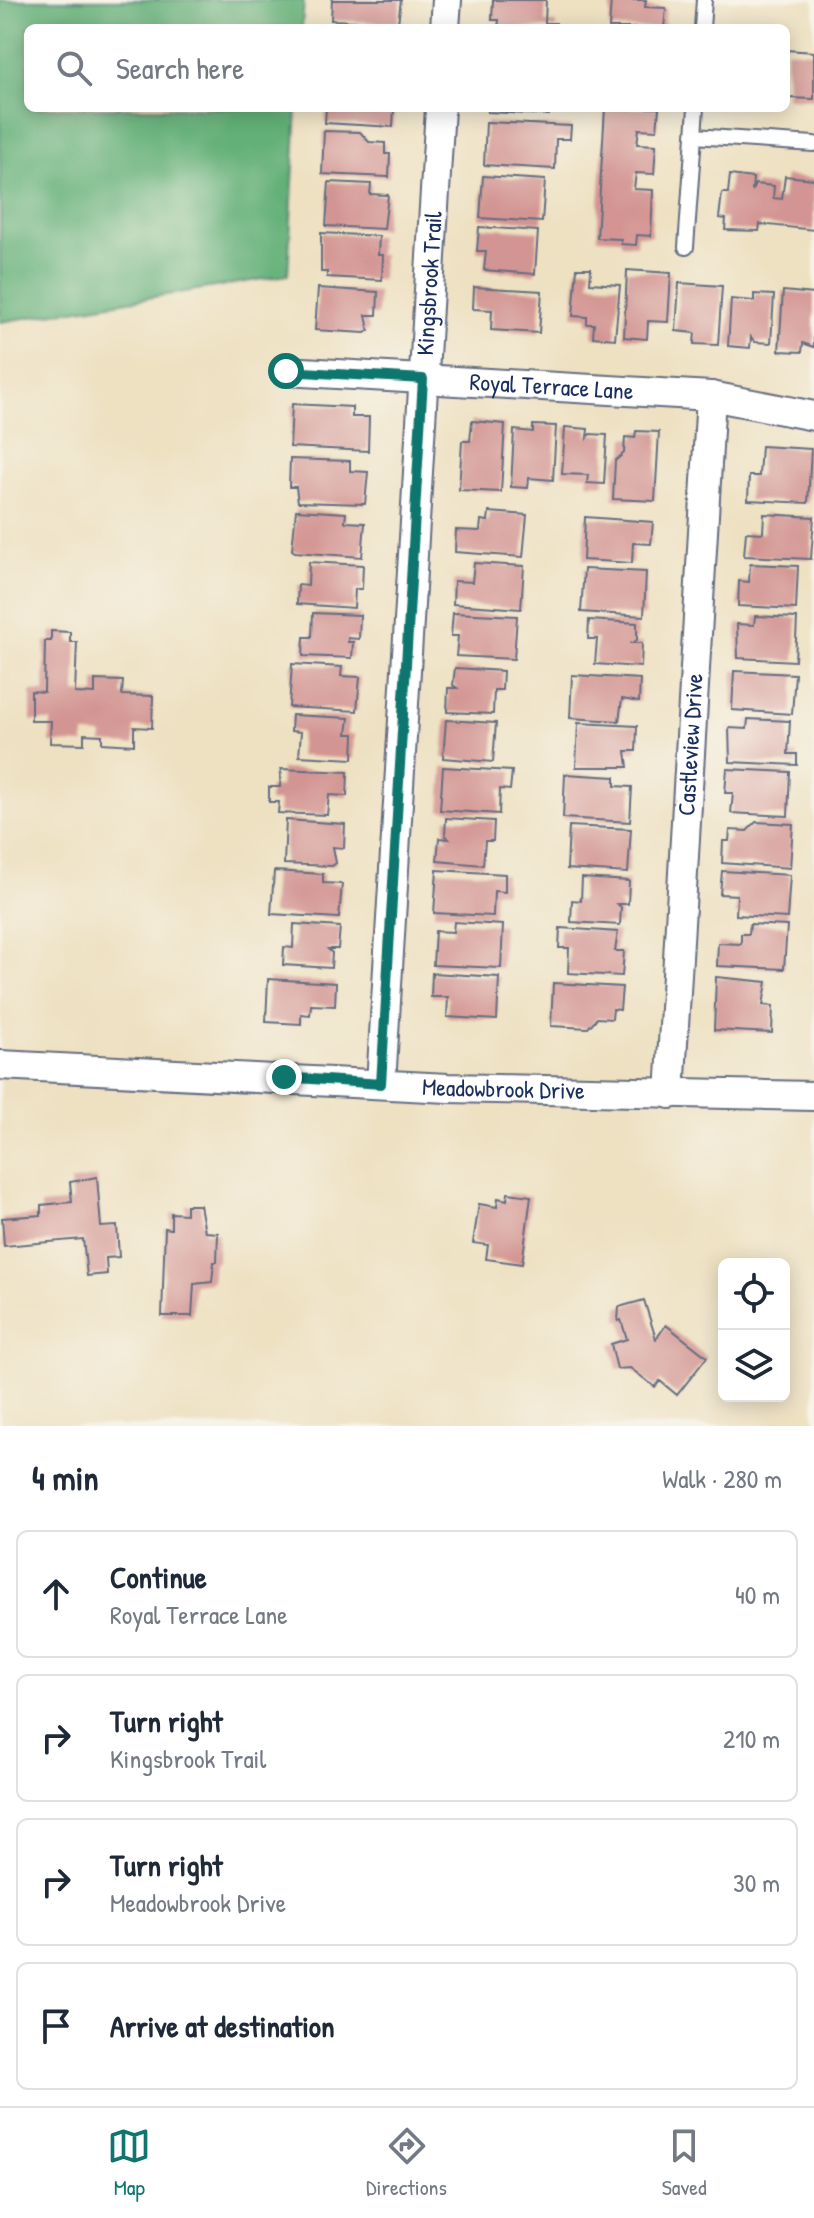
<!DOCTYPE html>
<meta charset="utf-8">
<style>
:root{--surface:#fff;--page:#f6f6f7;--text:#1f2937;--muted:#747a83;--line:#e0e1e3;--accent:#0f766e}
body{margin:0;font-family:"Patrick Hand",sans-serif;background:var(--page);color:var(--text)}
.controls{position:absolute;right:24px;bottom:24px;display:grid;overflow:hidden;border-radius:12px;box-shadow:0 4px 20px #0003}
.controls button{width:72px;height:72px;display:grid;place-items:center;padding:0;border:0;border-bottom:2px solid var(--line);background:var(--surface);color:var(--text);font:40px sans-serif}
.stop{position:absolute;width:24px;height:24px;margin:-18px;border:6px solid #0f766e;border-radius:50%;background:#fff}
.stop.end{background:#0f766e;border-color:#fff;box-shadow:0 2px 8px #0008}
.list{margin:0;padding:0;list-style:none}
h2{display:flex;justify-content:space-between;align-items:center;height:104px;margin:0;padding:0 32px;font-size:34px}
h2 small{font-size:26px;font-weight:400;color:var(--muted)}
.list li{display:grid;grid-template-columns:52px 1fr auto;gap:24px;align-items:center;box-sizing:border-box;height:128px;margin:0 16px 16px;padding:0 16px;border:2px solid var(--line);border-radius:12px}
.list b{display:block;font-size:30px;white-space:nowrap}
.list p{margin:0;font-size:26px;white-space:nowrap;color:var(--muted)}
.list em{font-size:26px;font-style:normal;color:var(--muted)}
.icon{flex:none;width:44px;height:44px;fill:none;stroke:currentColor;stroke-width:2;stroke-linecap:round;stroke-linejoin:round}
.map{position:relative;flex:none;width:814px;height:1426px;overflow:hidden}
.search{position:absolute;background:var(--surface);box-shadow:0 4px 20px #0003;left:24px;right:24px;top:24px;height:88px;display:flex;align-items:center;gap:20px;box-sizing:border-box;padding:0 28px;border-radius:12px;color:var(--muted);font-size:30px}
.sheet{height:680px;background:var(--surface)}
nav{display:flex;justify-content:space-around;align-items:center;box-sizing:border-box;height:112px;border-top:2px solid var(--line);background:var(--surface);font-size:22px;color:var(--muted)}
nav a{display:grid;justify-items:center;gap:4px}
nav .on{color:var(--accent)}
.map>svg:first-child{display:block}
.forest{fill:#64b078;stroke:#40706b;stroke-width:2}
.building{fill:#d39593}
.lines{fill:none;stroke-linecap:round;stroke-linejoin:round}
.service-casing{stroke:#656d81;stroke-width:18}
.minor-casing{stroke:#656d81;stroke-width:32}
.service{stroke:#fff;stroke-width:14}
.minor{stroke:#fff;stroke-width:28}
.route{stroke:#0f766e;stroke-width:10}
.labels{text-anchor:middle;stroke-width:8;stroke-linejoin:round;paint-order:stroke}
.street-label{font-size:24px;fill:#1b2f5e;stroke:#f7f3e8}
</style>
<div class="map">
<svg width="814" height="1426" viewBox="0 0 814 1426">
<rect width="100%" height="100%" fill="#f7f3e8"/>
<filter id="ink" filterUnits="userSpaceOnUse"><feTurbulence type="fractalNoise" baseFrequency=".0125" numOctaves="2"/><feDisplacementMap in="SourceGraphic" scale="16" xChannelSelector="R" yChannelSelector="G"/><feConvolveMatrix kernelMatrix="1 2 1 2 8 2 1 2 1" color-interpolation-filters="sRGB"/></filter>
<filter id="wash" filterUnits="userSpaceOnUse"><feTurbulence type="fractalNoise" baseFrequency=".006" numOctaves="4" result="noise"/><feDisplacementMap in="SourceGraphic" scale="32" xChannelSelector="R" yChannelSelector="G"/><feGaussianBlur stdDeviation="1.8" result="paint"/><feColorMatrix in="noise" values="0 0 0 0 0 0 0 0 0 0 0 0 0 0 0 0 0 1.4 0 .05"/><feComposite in="paint" operator="in"/></filter>
<g filter="url(#wash)">
<rect width="100%" height="100%" fill="#eee1c2"/>
<path class="forest" d="M0 0H304L302 28H28V108H297L288 275 0 322Z"/>
<g id="blocks">
<path class="building" d="M332 0H401L398 23 331 20Z
M493 0H546L545 23H556V28H498L499 20H492Z
M611 0H646L645 7 666 8 664 28H609Z
M786 50 814 52V99L787 98Z
M326 108H394L393 127 325 123Z
M487 108H549V115L487 112Z
M605 108H659L657 130 639 129 637 144 656 145 654 174 636 173 634 189 653 190 651 236 637 235 636 245 621 244V239L597 238Z
M486 122 571 126 570 139H556L555 169 484 165Z
M324 131 360 132 369 142 385 143V154H390L389 177 322 174Z
M730 175 753 178 752 191 755 184 774 186 773 198 782 199 785 176 814 179V230L760 224 759 231 725 230 726 219 719 218 722 193H728Z
M483 176 545 180 542 222 480 218Z
M329 182 371 184 370 194 388 195 384 229 326 226Z
M479 227 538 231 535 274 484 270 486 251H477Z
M321 233 379 236 378 255H383L382 280 327 277V272H321Z
M577 268H591L590 283 620 285 615 339 593 337 594 324H587V317L573 316Z
M627 270 671 273 668 322 648 321 647 339 624 337Z
M679 283 722 286 718 345 694 344 695 333 676 331Z
M474 287 542 291 539 333 491 330 492 310 473 309Z
M318 288 378 292 377 315H366L369 330 365 333 315 330Z
M783 291 814 294V347L803 343 802 352 779 351Z
M754 294 774 295 771 343 755 342 751 337 750 348 728 346 731 299 754 301Z
M292 404 352 407V417H369L368 451 290 447Z
M472 421 505 424 501 492 459 490 462 441H470Z
M533 425 556 426 553 480 529 478 528 488 511 487 514 430 533 432Z
M565 427 588 429 587 438 590 434 607 435 604 484 587 483 588 475 562 474Z
M636 431 659 432 655 501 613 499 615 461 624 453 625 437 635 438Z
M761 446 811 449 808 503 748 500 749 476H759Z
M290 459 350 461V471L368 472 365 504 298 502 296 487H289Z
M296 510 346 513 345 522 365 523 362 557 295 552 292 550Z
M489 512 527 515 523 557 455 552 456 530 480 531 481 520 488 521Z
M764 514 814 517 811 559 744 556 746 532 763 533Z
M585 517 653 522 651 544 633 543 632 563 583 560Z
M309 562 363 565 362 589H355L354 608 297 604 298 585 308 586Z
M474 563 524 566 521 609 453 604 454 581 472 582Z
M750 564 798 566 796 609 738 606 739 581 749 582Z
M584 569 646 572 644 616 581 612Z
M313 613 360 615 359 639 348 638V642H353L352 658 303 656 304 637H312Z
M453 613 517 616 514 659 456 656 458 636H451Z
M755 616 797 618 795 661 738 658 737 624 754 625Z
M589 620 637 623V640L632 643H642L641 667 595 664 597 639H588Z
M51 631 70 632V642H77L75 693 95 694V680L123 681 122 695 153 696 152 728 134 727V745L102 743V735L84 734V744L50 743 51 721H31V691L44 692 45 641H51Z
M292 664 342 667 341 676 360 677 357 711 289 707Z
M455 668 503 671 502 690H494L493 714 447 712 448 688H457L453 685Z
M734 671 795 674 792 714 732 710Z
M572 675 640 679 639 702 622 699 619 721 570 718Z
M292 715 349 718 347 734H354L353 759 299 756 301 732 291 731Z
M748 719 790 721 788 754H797V765L730 762 729 728 747 729Z
M446 720 496 723 493 762 443 758Z
M578 723 637 726 636 751H626L628 767H576Z
M443 767 512 771 510 790 500 789 499 814 440 810Z
M281 769 348 772 347 796 329 795 327 815 278 813 279 802H269V787H280Z
M727 769 790 772 788 816 731 813 733 793H725Z
M565 774 615 777V786L632 787 630 822 563 818Z
M446 818 494 821 493 841H485L483 865 437 861 439 838 449 839 445 835Z
M286 820 345 824 344 848 333 847 336 863 332 866 284 864Z
M756 822 793 824 790 868 722 863 723 841H729L730 830 747 831Z
M569 826 631 829 628 873 567 869Z
M437 870 505 874V892L494 891 493 916 434 913Z
M274 871 323 874V883L342 884 339 918 271 914Z
M722 871 790 875 787 918 736 915 737 895 720 894Z
M582 878 629 881 628 904H617L621 907 620 925 571 922 572 900 581 901Z
M454 922 503 925 501 968 433 965 435 931 453 932Z
M294 924 340 927 338 949H328L332 953 331 968 283 965 284 947 293 948Z
M750 924 787 926 784 969 717 966 718 943 741 944V934H749Z
M560 928 618 932 615 951H624L622 976 568 973 569 948H559Z
M432 973 499 977 497 1020 447 1017 448 997H431Z
M716 977 767 982 763 1005 773 1006 772 1033 714 1030Z
M268 979 336 983 335 1006 311 1005 310 1015 301 1014V1024L266 1022Z
M553 983 622 987 620 1010 613 1009 612 1019 597 1018 588 1028 551 1026Z
M97 1177 101 1227 117 1226 119 1257 106 1258 107 1274 87 1276 83 1239 4 1246 2 1218 41 1215V1205L72 1202 70 1182Z
M508 1193 531 1196 522 1264 486 1259 488 1245 473 1243 479 1204 497 1207 498 1198 507 1200Z
M186 1205H200L205 1232 218 1233 217 1262H214L212 1282 194 1284 192 1316H162L165 1228 171 1229V1213L186 1214Z
M644 1300 656 1339 666 1325 707 1357 677 1395 660 1381 655 1387 630 1368 617 1369 611 1344 627 1339 621 1320 618 1321 619 1307Z"/>
</g>
</g>
<g filter="url(#ink)">
<use href="#blocks" fill-opacity="0" stroke="#656d81" stroke-width="2"/>
<g class="lines">
<g class="service-casing">
<path id="service" d="M702 28 704 0
M694 136 814 144
M686 247 696 108"/>
</g>
<g class="minor-casing">
<g id="minor">
<path d="M445 28 447 0"/>
<path id="s1" d="M286 371 711 396 814 416"/>
<path id="s2" d="M0 1065 448 1088 814 1096"/>
<path id="s3" d="M381 1084 440 108"/>
<path id="s4" d="M670 1094 711 396"/>
</g>
</g>
<use href="#service" class="service"/>
<use href="#minor" class="minor"/>
</g>
</g>
<g class="lines" filter="url(#ink)">
<path class="route" d="M284 1077 381 1084 423 379 286 371"/>
</g>
<g class="labels">
<g class="street-label">
<text dy="8" stroke="none"><textPath href="#s3" startOffset="802">Kingsbrook Trail</textPath></text>
<text dy="8" stroke="none"><textPath href="#s1" startOffset="266">Royal Terrace Lane</textPath></text>
<text dy="8" stroke="none"><textPath href="#s4" startOffset="350">Castleview Drive</textPath></text>
<text dy="8" stroke="none"><textPath href="#s2" startOffset="504">Meadowbrook Drive</textPath></text>
</g>
</g>
</svg>
<div class="controls">
<button><svg class="icon" aria-label="locate" viewBox="0 0 24 24"><circle cx="12" cy="12" r="6"/><path d="M12 2v4M12 18v4M2 12h4M18 12h4"/></svg></button>
<button><svg class="icon" aria-label="layers" viewBox="0 0 24 24"><path d="M12 4l9 5-9 5-9-5zM3 14l9 5 9-5"/></svg></button>
</div>
<div class="stop" style="left:286px;top:371px"></div>
<div class="stop end" style="left:284px;top:1077px"></div>
<div class="search"><svg class="icon" aria-label="search" viewBox="0 0 24 24"><circle cx="10" cy="10" r="6"/><path d="M15 15l6 6"/></svg>Search here</div>
</div>
<section class="sheet">
<h2>4 min<small>Walk · 280 m</small></h2>
<ul class="list">
<li><svg class="icon" aria-label="ahead" viewBox="0 0 24 24"><path d="M12 20V5M6 11l6-6 6 6"/></svg><div><b>Continue</b><p>Royal Terrace Lane</p></div><em>40 m</em></li>
<li><svg class="icon" aria-label="right" viewBox="0 0 24 24"><path d="M7 20v-9h11M14 6l5 5-5 5"/></svg><div><b>Turn right</b><p>Kingsbrook Trail</p></div><em>210 m</em></li>
<li><svg class="icon" aria-label="right" viewBox="0 0 24 24"><path d="M7 20v-9h11M14 6l5 5-5 5"/></svg><div><b>Turn right</b><p>Meadowbrook Drive</p></div><em>30 m</em></li>
<li><svg class="icon" aria-label="arrive" viewBox="0 0 24 24"><path d="M6 21V4h12l-3 4 3 4H6"/></svg><div><b>Arrive at destination</b></div></li>
</ul>
</section>
<nav>
<a class="on"><svg class="icon" aria-label="map" viewBox="0 0 24 24"><path d="M3 6l6-2 6 2 6-2v14l-6 2-6-2-6 2zM9 4v14M15 6v14"/></svg>Map</a>
<a><svg class="icon" aria-label="directions" viewBox="0 0 24 24"><path d="M12 3l9 9-9 9-9-9zM9 14v-3h6M13 9l2 2-2 2"/></svg>Directions</a>
<a><svg class="icon" aria-label="saved" viewBox="0 0 24 24"><path d="M7 4h10v16l-5-4-5 4z"/></svg>Saved</a>
</nav>
